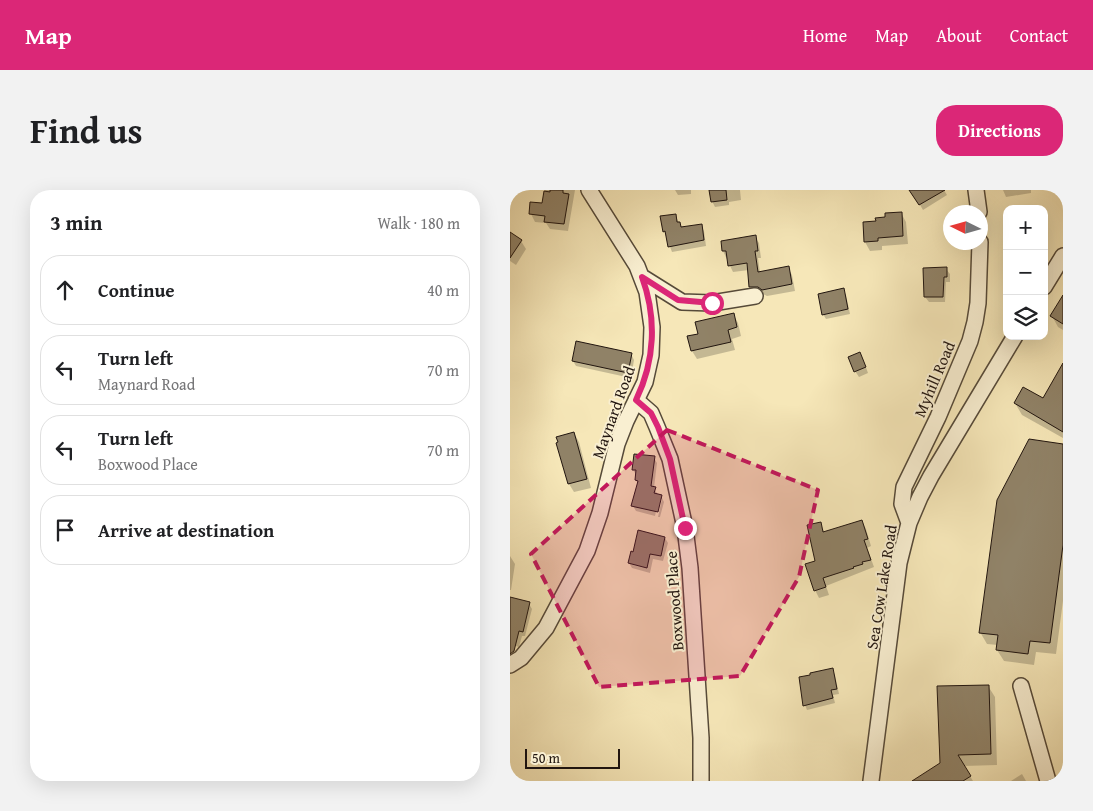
<!DOCTYPE html>
<meta charset="utf-8">
<style>
:root{--surface:#fff;--page:#f2f2f2;--text:#202124;--muted:#757577;--line:#e0e0e0;--accent:#db2777}
body{margin:0;font-family:"Gentium Book Plus",serif;background:var(--page);color:var(--text)}
.controls{position:absolute;right:15px;top:15px;display:grid;overflow:hidden;border-radius:10px;box-shadow:0 5px 20px #0002}
.controls button{width:45px;height:45px;display:grid;place-items:center;padding:0;border:0;border-bottom:1px solid var(--line);background:var(--surface);color:var(--text);font:25px sans-serif}
.compass{position:absolute;left:433px;top:15px;width:45px;height:45px;border-radius:50%;background:var(--surface);box-shadow:0 5px 20px #0002;rotate:275deg}
.scale{position:absolute;left:15px;bottom:12px;width:95px;box-sizing:border-box;padding-left:5px;border:2px solid #21150f;border-top:0;font-size:14px;line-height:18px;white-space:nowrap;color:#21150f;-webkit-text-stroke:4px #f9efd1;paint-order:stroke}
.stop{position:absolute;width:15px;height:15px;margin:-11px;border:4px solid #db2777;border-radius:50%;background:#fff}
.stop.end{background:#db2777;border-color:#fff;box-shadow:0 1px 5px #0008}
.list{margin:0;padding:0;list-style:none}
h2{display:flex;justify-content:space-between;align-items:center;height:65px;margin:0;padding:0 20px;font-size:21px}
h2 small{font-size:16px;font-weight:400;color:var(--muted)}
.list li{display:grid;grid-template-columns:32px 1fr auto;gap:15px;align-items:center;box-sizing:border-box;height:70px;margin:0 10px 10px;padding:0 10px;border:1px solid var(--line);border-radius:20px}
.list b{display:block;font-size:19px;white-space:nowrap}
.list p{margin:0;font-size:16px;white-space:nowrap;color:var(--muted)}
.list em{font-size:16px;font-style:normal;color:var(--muted)}
.icon{flex:none;width:28px;height:28px;fill:none;stroke:currentColor;stroke-width:2;stroke-linecap:round;stroke-linejoin:round}
.map{position:relative;flex:none;width:553px;height:591px;overflow:hidden;border-radius:20px}
header{display:flex;align-items:center;gap:30px;box-sizing:border-box;height:70px;padding:0 25px;background:var(--accent);color:#fff}
header strong{font-size:24px}
nav{display:flex;gap:28px;margin-inline-start:auto;font-size:18px}
.intro{display:flex;align-items:center;justify-content:space-between;box-sizing:border-box;height:120px;padding:0 30px}
h1{margin:0;font-size:35px}
.button{padding:12px 22px;border-radius:20px;background:var(--accent);color:#fff;font-size:18px;font-weight:700}
main{display:flex;gap:30px;padding:0 30px}
aside{flex:1;background:var(--surface);border-radius:20px;box-shadow:0 5px 20px #0002}
.map>svg:first-child{display:block}
.shadow{fill:#0003}
.building{fill:#908267;stroke:#21150f}
.lines{fill:none;stroke-linecap:round;stroke-linejoin:round}
.minor-casing{stroke:#564a39;stroke-width:18}
.minor{stroke:#f9efd1;stroke-width:15}
.route{stroke:#db2777;stroke-width:6}
.marked{fill:#c2185b;fill-opacity:0.2;stroke:#c2185b;stroke-width:4;stroke-dasharray:10 6;stroke-linejoin:round}
.labels{text-anchor:middle;stroke-width:4;stroke-linejoin:round;paint-order:stroke}
.street-label{font-size:16px;fill:#21150f;stroke:#f9efd1}
</style>
<header>
<strong>Map</strong>
<nav><a>Home</a><a>Map</a><a>About</a><a>Contact</a></nav>
</header>
<div class="intro"><h1>Find us</h1><a class="button">Directions</a></div>
<main>
<aside>
<h2>3 min<small>Walk · 180 m</small></h2>
<ul class="list">
<li><svg class="icon" aria-label="ahead" viewBox="0 0 24 24"><path d="M12 20V5M6 11l6-6 6 6"/></svg><div><b>Continue</b></div><em>40 m</em></li>
<li><svg class="icon" aria-label="left" viewBox="0 0 24 24"><path d="M17 20v-9H6M10 6l-5 5 5 5"/></svg><div><b>Turn left</b><p>Maynard Road</p></div><em>70 m</em></li>
<li><svg class="icon" aria-label="left" viewBox="0 0 24 24"><path d="M17 20v-9H6M10 6l-5 5 5 5"/></svg><div><b>Turn left</b><p>Boxwood Place</p></div><em>70 m</em></li>
<li><svg class="icon" aria-label="arrive" viewBox="0 0 24 24"><path d="M6 21V4h12l-3 4 3 4H6"/></svg><div><b>Arrive at destination</b></div></li>
</ul>
</aside>
<div class="map">
<svg width="553" height="591" viewBox="0 0 553 591">
<rect width="100%" height="100%" fill="#f6e7b8"/>
<filter id="stains"><feTurbulence type="fractalNoise" baseFrequency=".004" numOctaves="4"/><feColorMatrix values="0 0 0 0 .2 0 0 0 0 .09 0 0 0 0 .02 0 0 0 .5 -.17"/></filter>
<radialGradient id="worn" r=".72"><stop offset=".6" stop-color="#630" stop-opacity="0"/><stop offset="1" stop-color="#630" stop-opacity=".3"/></radialGradient>
<path class="shadow" d="M35 0H65L58 41 40 39 36 33 25 32 21 24 34 14Z
M165 0H181V4L168 5Z
M200 0H230L231 10 219 12V15L205 17 202 11Z
M406 0H434L437 5 413 20 403 3Z
M493 0H521V3L496 7Z
M391 23 396 32 398 54 372 56V60L360 61 355 52 367 32Z
M165 25 172 38 191 35 194 41 196 56 162 62 154 41Z
M0 44 11 51 16 59 6 75 0 71Z
M245 47 249 53 251 68H248L250 83 278 78 282 85 285 101 257 106 253 104H245L241 97 239 80 223 82 213 61Z
M436 79 440 84V92H436L435 112H419L415 107Z
M333 100 336 105 340 124 316 129 313 124Z
M553 107V140L548 137 542 126Z
M223 124 228 133 231 146 222 149 225 160 187 169 182 161 190 145Z
M121 164 124 170 121 188 66 176 63 171Z
M353 169 358 183 349 187 345 181Z
M553 177V248L512 225 505 213 533 210Z
M64 243 69 252 81 298 64 302 59 294 48 254Z
M553 256V411L546 464 526 462 524 475 494 471 487 460 488 455 477 454 470 442Z
M144 268 147 273 144 298 148 305 151 306 154 312 150 327H148L152 309H149L145 326 126 321 123 316 128 294 126 290 127 286 123 280Z
M352 331 356 339 361 356 357 358 364 377 316 396 319 405 309 408 305 400 310 333 315 343Z
M155 348 158 353 153 371 143 369 140 383 122 378 119 373Z
M0 366 5 374 1 400H0Z
M19 414 22 419 15 446H12L9 457 0 454V416Z
M322 479 325 485 329 504 323 505 325 513 297 520 295 515Z
M478 496 485 507 487 575 454 576 463 591H404L431 573Z
M512 584 516 591H501Z"/>
<path class="building" d="M40 0H53V3L59 4 54 34 34 32 35 26 19 24 20 12 32 13 34 1 40 2Z
M199 0H216L217 10 201 12Z
M399 0H435L409 15Z
M392 22 393 46 368 48V51L354 52 353 32 366 31 365 28 375 27V23Z
M166 24 167 32H170L171 37 192 34 194 50 158 57 155 41 153 42 150 26Z
M0 42 12 50 0 68Z
M246 45 248 61H245L248 82 279 76 282 94 252 100 248 97H239L237 73 218 76 216 61H212L211 51Z
M437 77V87H434L433 107H414L413 78Z
M334 98 338 119 312 125 308 104Z
M553 105V134L540 126Z
M224 123 227 137 218 140 221 152 181 161 177 146 188 144 185 132Z
M66 151 122 163 118 183 62 171Z
M350 162 356 177 344 182 338 167Z
M553 173V242L504 213 513 197 533 208Z
M64 242 77 289 58 294 46 253 48 252 46 247Z
M519 249 553 254V355L540 453 520 451 518 464 486 460 488 445 469 443 487 310Z
M124 264 145 266 141 296 146 297 144 303 152 305 148 322 121 316 128 291 125 290 126 280H122Z
M352 330 358 349 354 350 361 370 352 372 353 374 343 377 344 378 313 388 316 397 304 401 295 374 305 371 297 335 311 332 313 342Z
M128 340 155 347 151 366 140 364 137 378 118 373 121 361 123 362Z
M0 407 20 412 13 442 9 441 4 461 0 464Z
M323 478 327 499 321 500 323 508 293 516 289 487 300 485V483Z
M479 495 481 564 448 565 461 586 453 591H402L430 573 427 496Z"/>
<g class="lines">
<g class="minor-casing">
<path id="minor" d="M466 0 469 22
M132 87 172 112 202 113 245 106
M534 97 553 66
M126 210 141 223 147 237 160 269 175 338 180 378 191 548V591
M399 333 392 314 394 297 428 227 460 151 465 132 468 113 470 52
M0 475 11 468 36 438 77 361 90 323 107 254 116 231 135 192 141 165 142 137 137 102 127 76 79 0
M511 496 538 591
M361 591 389 373 399 333 410 307 421 286 505 146"/>
</g>
<use href="#minor" class="minor"/>
</g>
<g class="lines">
<path class="route" d="M175 338 160 269 148 237 141 223 126 210C145 171 147 128 132 87L168 110 202 113"/>
</g>
<path class="marked" d="M157 240 308 300 289 387 230 486 89 497 21 364Z"/>
<g class="labels">
<g class="street-label">
<text transform="translate(424 189) rotate(-67)" y="6">Myhill Road</text>
<text transform="translate(103 222) rotate(-70)" y="6">Maynard Road</text>
<text transform="translate(371 397) rotate(-81)" y="6">Sea Cow Lake Road</text>
<text transform="translate(164 411) rotate(-94)" y="6">Boxwood Place</text>
</g>
</g>
<rect width="100%" height="100%" filter="url(#stains)"/>
<rect width="100%" height="100%" fill="url(#worn)"/>
</svg>
<div class="controls">
<button>+</button>
<button>−</button>
<button><svg class="icon" aria-label="layers" viewBox="0 0 24 24"><path d="M12 4l9 5-9 5-9-5zM3 14l9 5 9-5"/></svg></button>
</div>
<svg class="compass" viewBox="-18 -18 36 36"><path d="M0-13l5 13h-10z" fill="#e53935"/><path d="M0 13l5-13h-10z" fill="#757577"/></svg>
<div class="scale">50 m</div>
<div class="stop" style="left:202px;top:113px"></div>
<div class="stop end" style="left:175px;top:338px"></div>
</div>
</main>
